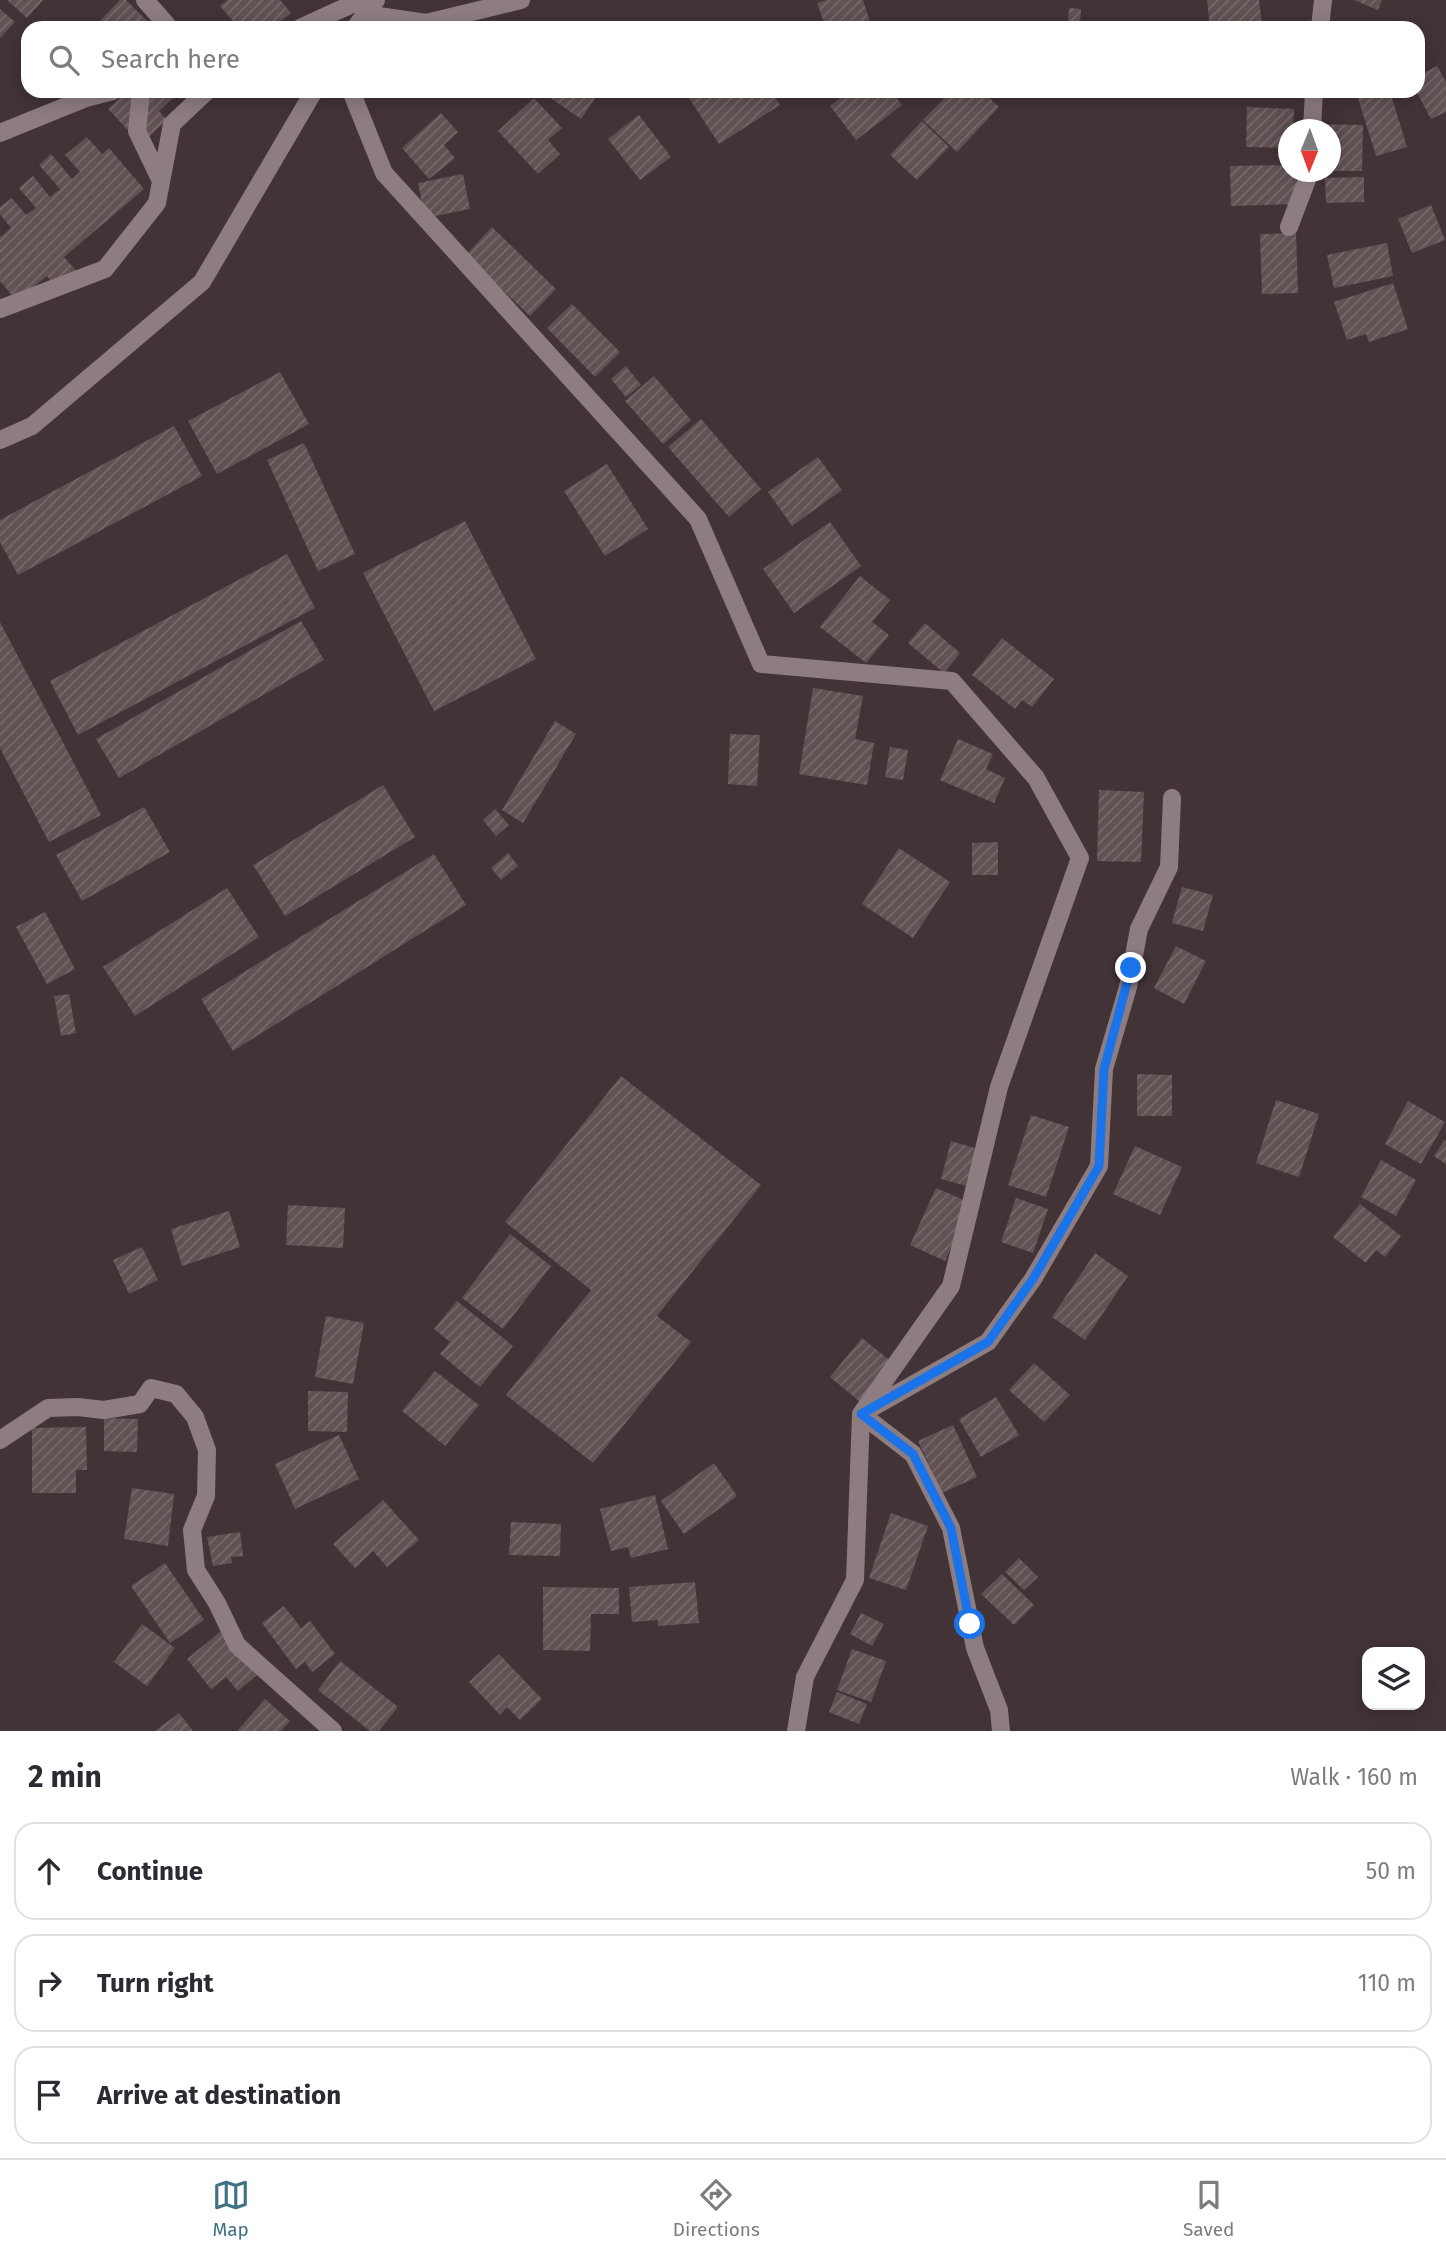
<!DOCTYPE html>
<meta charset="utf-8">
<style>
:root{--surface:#fff;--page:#f7f7f7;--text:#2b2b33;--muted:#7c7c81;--line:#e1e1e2;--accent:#407283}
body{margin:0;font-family:"Fira Sans",sans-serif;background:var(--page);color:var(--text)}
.controls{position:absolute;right:21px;bottom:21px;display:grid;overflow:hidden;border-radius:14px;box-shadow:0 4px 18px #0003}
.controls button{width:63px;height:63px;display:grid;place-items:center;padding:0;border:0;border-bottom:2px solid var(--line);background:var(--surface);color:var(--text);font:35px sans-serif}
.compass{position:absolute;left:1278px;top:119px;width:63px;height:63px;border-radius:50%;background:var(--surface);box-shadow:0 4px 18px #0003;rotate:181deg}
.stop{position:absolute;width:21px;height:21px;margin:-16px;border:5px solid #1a73e8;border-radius:50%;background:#fff}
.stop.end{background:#1a73e8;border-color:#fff;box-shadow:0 2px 7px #0008}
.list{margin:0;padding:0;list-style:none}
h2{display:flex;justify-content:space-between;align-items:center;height:91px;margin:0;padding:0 28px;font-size:30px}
h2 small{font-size:23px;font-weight:400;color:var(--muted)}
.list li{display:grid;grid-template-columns:46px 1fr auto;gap:21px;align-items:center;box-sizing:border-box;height:98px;margin:0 14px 14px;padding:0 14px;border:2px solid var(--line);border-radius:21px}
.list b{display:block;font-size:26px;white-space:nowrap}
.list em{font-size:23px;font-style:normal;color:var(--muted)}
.icon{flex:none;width:38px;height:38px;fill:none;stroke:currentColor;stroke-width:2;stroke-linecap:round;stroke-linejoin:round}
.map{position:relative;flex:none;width:1446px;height:1731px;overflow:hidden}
.search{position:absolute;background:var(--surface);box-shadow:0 4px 18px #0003;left:21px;right:21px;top:21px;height:77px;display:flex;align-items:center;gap:18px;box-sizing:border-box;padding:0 24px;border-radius:21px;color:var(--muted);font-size:26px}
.sheet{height:427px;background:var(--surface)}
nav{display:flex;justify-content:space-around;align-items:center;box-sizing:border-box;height:98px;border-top:2px solid var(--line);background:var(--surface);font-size:19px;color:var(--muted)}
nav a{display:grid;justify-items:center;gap:4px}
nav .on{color:var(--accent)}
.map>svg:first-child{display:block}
.building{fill:url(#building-hatch)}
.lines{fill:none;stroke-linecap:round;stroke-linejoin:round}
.minor{stroke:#8e7d80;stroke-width:18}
.route{stroke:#1a73e8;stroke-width:9}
</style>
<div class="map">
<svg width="1446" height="1731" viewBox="0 0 1446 1731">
<defs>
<pattern id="building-hatch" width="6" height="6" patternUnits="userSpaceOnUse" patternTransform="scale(1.75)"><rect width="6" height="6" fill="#605153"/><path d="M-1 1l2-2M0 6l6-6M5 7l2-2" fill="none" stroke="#77696b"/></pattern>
</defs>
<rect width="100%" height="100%" fill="#423336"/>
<path class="building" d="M7 0H43L27 18Z
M120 0H126L154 28H93Z
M227 0H280L291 13 272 28H239L220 6Z
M827 0H863L872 28H826L817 3Z
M1207 0H1259L1262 25 1210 28Z
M1354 0H1382L1378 10Z
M1069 8 1081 9 1080 23 1068 22Z
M0 9 15 22 0 38Z
M1325 23 1383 25V28H1325Z
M1437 66 1446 82V112L1431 119 1416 91H1418V76Z
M127 91H181L159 111 167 120 141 144 108 109Z
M540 91H600L581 119Z
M687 91H771L780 105 719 144 685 92Z
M849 91H891L902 105 856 140 830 106Z
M951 91H982L999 107 957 152 923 120Z
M1382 91H1390L1407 147 1376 156 1358 98Z
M534 98 562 128 548 140 560 154 538 174 498 131Z
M1247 107 1294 109 1293 130H1288V148L1246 147Z
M441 113 458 132 444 145 455 158 429 179 402 148Z
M639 115 671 157 640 180 608 139Z
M922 121 949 147 917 180 890 155Z
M1315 124 1363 125 1362 171H1330V130H1315Z
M87 137 102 154 109 148 144 189 64 257 78 273 58 290 47 276 16 300 0 281V237L11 228 0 214V207L12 198 26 215 36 208 19 188 33 176 50 197 60 189 39 165 51 154 72 179 80 172 65 155Z
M1288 165V172H1296L1297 204 1231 206 1230 166Z
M463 174 470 209 425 218 418 183Z
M1364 177V202L1326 203 1325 178Z
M1431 205 1445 240 1412 253 1398 219Z
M492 227 556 289 530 316 466 255Z
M1296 233 1298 293 1262 294 1260 234Z
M1387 243 1393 276 1334 288 1327 255Z
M1393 283 1408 329 1369 342 1366 334 1347 340 1334 302Z
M572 304 620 352 595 377 547 328Z
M626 366 641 385 626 397 611 379Z
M280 372 309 424 217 474 188 421Z
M654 376 691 420 663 444 625 401Z
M701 419 761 489 729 517 668 447Z
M174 426 202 476 18 575 0 542V520Z
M304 443 355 554 318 571 267 460Z
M818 457 842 490 792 526 768 492Z
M607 464 648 529 605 556 564 491Z
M465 521 536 659 434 711 363 573Z
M830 522 861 566 794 613 763 569Z
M287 554 315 608 78 735 50 681Z
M860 576 890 600 872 622 889 635 866 663 820 627Z
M301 621 324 660 119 778 96 739Z
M0 622 101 815 49 842 0 748Z
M925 623 960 653 944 673 908 643Z
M1002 638 1054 679 1032 707 1022 700 1015 709 972 675Z
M813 688 863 696 855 739 874 743 867 785 799 774Z
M555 721 576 734 523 823 502 810Z
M730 734 760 735 757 786 728 784Z
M958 739 993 754 986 769 1005 778 994 803 940 780Z
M890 747 908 750 903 780 885 777Z
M383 785 415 837 285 916 253 865Z
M1099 790 1144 792 1141 862 1097 861Z
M144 807 170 852 82 901 56 855Z
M495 809 509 825 496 836 483 820Z
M998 842V875H972V843Z
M899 848 950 882 913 938 862 904Z
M508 853 518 866 501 880 491 868Z
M434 854 466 905 233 1051 201 999Z
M1182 887 1213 895 1203 931 1172 923Z
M227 888 259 937 135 1016 103 967Z
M45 912 75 969 47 984 16 927Z
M1176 946 1206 961 1184 1004 1154 988Z
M69 994 76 1033 61 1036 54 996Z
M1137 1074 1172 1075V1116H1137Z
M621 1076 761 1185 657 1316 691 1342 593 1463 506 1395 591 1290 505 1222Z
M1276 1100 1319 1114 1299 1177 1256 1163Z
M1408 1101 1445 1122 1421 1164 1385 1144Z
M1031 1115 1069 1127 1046 1197 1008 1185Z
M1444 1140 1446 1141V1164L1434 1156Z
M951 1141 985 1151 974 1188 941 1179Z
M1135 1146 1182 1167 1160 1215 1113 1194Z
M1381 1160 1416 1180 1396 1216 1361 1197Z
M936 1188 971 1203 945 1261 910 1245Z
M1016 1198 1048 1209 1033 1253 1001 1242Z
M1360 1204 1401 1236 1385 1257 1376 1250 1366 1263 1333 1237Z
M288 1205 345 1208 343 1248 286 1245Z
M229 1211 240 1247 182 1266 171 1229Z
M510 1234 551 1266 503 1329 462 1298Z
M142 1247 158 1280 129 1294 113 1260Z
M1095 1253 1128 1276 1085 1340 1052 1317Z
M457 1301 513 1346 480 1387 440 1354 450 1342 434 1329Z
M326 1316 364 1323 353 1384 315 1377Z
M862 1338 893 1363 860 1402 830 1377Z
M1034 1363 1070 1395 1044 1422 1009 1390Z
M435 1371 479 1405 445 1446 402 1411Z
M308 1391 348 1392 347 1432 308 1431Z
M996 1397 1019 1435 981 1457 959 1419Z
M104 1418 138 1419 137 1452 104 1451Z
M953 1425 977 1477 942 1493 918 1441Z
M86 1427 87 1470H76V1493H32V1428Z
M339 1435 359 1479 295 1509 275 1464Z
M714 1463 737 1496 684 1534 661 1501Z
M132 1488 174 1494 168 1546 124 1539Z
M655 1495 668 1549 631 1558 628 1547 611 1551 600 1509Z
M383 1500 419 1540 387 1567 373 1551 355 1568 333 1544Z
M891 1513 928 1526 906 1590 869 1578Z
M511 1522 561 1524 560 1556 509 1555Z
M240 1532 243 1556 231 1557 232 1563 213 1566 207 1537Z
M1019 1558 1038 1577 1024 1590 1005 1572Z
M165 1563 204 1620 170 1643 131 1586Z
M1002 1574 1034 1605 1014 1625 981 1594Z
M695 1582 699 1623 658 1626V1620L632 1622 629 1587Z
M543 1587 619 1588V1614H591L590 1651 543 1650Z
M284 1606 301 1628 310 1621 335 1654 312 1672 305 1662 296 1669 262 1623Z
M861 1613 884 1624 872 1646 850 1634Z
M142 1624 175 1648 147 1686 114 1662Z
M221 1631 257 1675 238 1691 226 1677 211 1689 187 1659Z
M852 1649 886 1661 871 1702 837 1690Z
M499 1654 542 1699 520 1720 507 1707 500 1715 469 1682Z
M340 1661 398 1707 379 1731H370L318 1690Z
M837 1692 867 1704 859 1724 829 1712Z
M265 1699 290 1721 281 1731H239L238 1730Z
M179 1713 193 1731H155Z"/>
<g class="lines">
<path class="minor" d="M145 0 167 25 166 28
M365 14 426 23 521 0
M300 28 361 0
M355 28 376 0
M1320 28 1323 0
M141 91 137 131 161 181
M351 91 384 173 698 519 761 664 952 681 1036 778 1080 858 999 1087 951 1286 861 1414 855 1580 805 1677 796 1731
M1312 130 1314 91
M0 133 86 98 113 91
M1289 227 1310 172
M0 309 105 269 157 203 172 124 207 91
M0 440 32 426 202 282 314 91
M0 1440 48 1408 78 1407 104 1410 140 1404 151 1388 176 1394 195 1417 207 1450 206 1496 192 1530 196 1570 217 1603 237 1645 333 1731
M1001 1731 999 1710 975 1648 951 1528 913 1454 861 1414 988 1342 1033 1279 1099 1166 1104 1069 1128 987 1139 929 1169 867 1172 798"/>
</g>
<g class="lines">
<path class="route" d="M970 1624 951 1528 913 1454 861 1414 988 1342 1033 1279 1099 1166 1104 1069 1131 968"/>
</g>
</svg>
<div class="controls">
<button><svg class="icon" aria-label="layers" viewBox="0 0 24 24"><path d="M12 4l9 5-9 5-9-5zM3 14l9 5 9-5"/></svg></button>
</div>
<svg class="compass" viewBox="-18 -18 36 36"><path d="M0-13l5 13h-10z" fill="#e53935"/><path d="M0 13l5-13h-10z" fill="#7c7c81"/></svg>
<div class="stop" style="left:970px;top:1624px"></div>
<div class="stop end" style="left:1131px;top:968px"></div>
<div class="search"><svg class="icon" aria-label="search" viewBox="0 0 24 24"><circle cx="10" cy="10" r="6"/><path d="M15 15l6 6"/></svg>Search here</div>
</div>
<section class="sheet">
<h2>2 min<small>Walk · 160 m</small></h2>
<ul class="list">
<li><svg class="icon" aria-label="ahead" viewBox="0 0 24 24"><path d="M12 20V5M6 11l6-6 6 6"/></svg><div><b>Continue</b></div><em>50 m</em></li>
<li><svg class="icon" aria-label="right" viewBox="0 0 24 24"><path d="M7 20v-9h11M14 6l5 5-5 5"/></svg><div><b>Turn right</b></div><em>110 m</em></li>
<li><svg class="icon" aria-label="arrive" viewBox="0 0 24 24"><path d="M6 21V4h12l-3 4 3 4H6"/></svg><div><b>Arrive at destination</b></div></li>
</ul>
</section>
<nav>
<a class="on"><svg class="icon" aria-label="map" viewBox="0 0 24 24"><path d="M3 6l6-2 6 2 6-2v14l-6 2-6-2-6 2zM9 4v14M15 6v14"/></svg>Map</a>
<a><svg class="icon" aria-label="directions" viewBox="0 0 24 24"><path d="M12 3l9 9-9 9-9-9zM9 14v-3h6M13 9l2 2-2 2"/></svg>Directions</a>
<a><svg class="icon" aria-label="saved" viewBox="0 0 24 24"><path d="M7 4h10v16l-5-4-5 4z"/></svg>Saved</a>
</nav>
